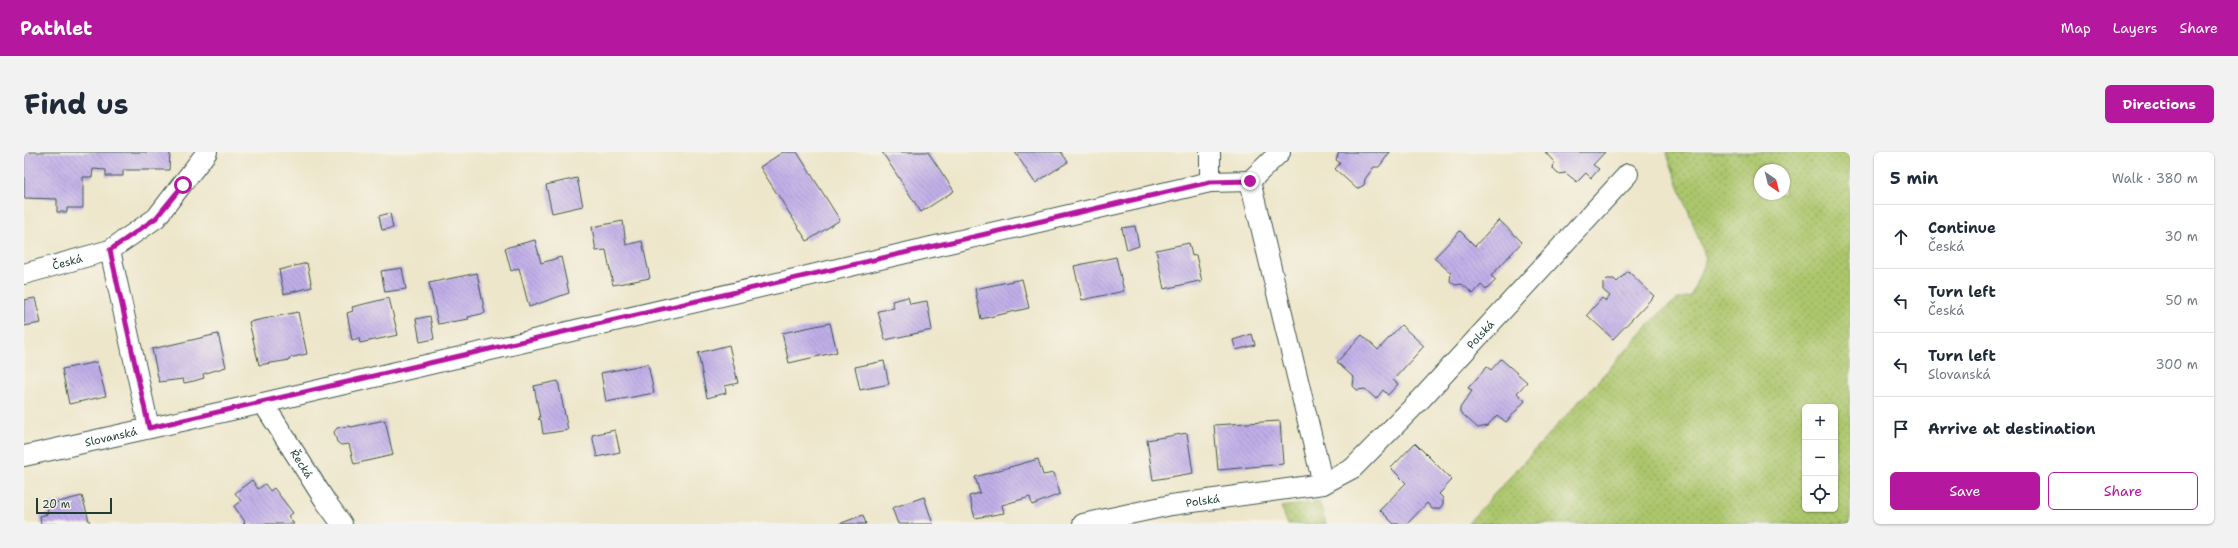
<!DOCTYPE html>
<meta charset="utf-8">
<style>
:root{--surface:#fff;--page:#f2f2f3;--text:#1f2937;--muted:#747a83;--line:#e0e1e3;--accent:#b5179e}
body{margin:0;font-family:"Shantell Sans",sans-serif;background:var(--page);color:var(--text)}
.controls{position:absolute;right:12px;bottom:12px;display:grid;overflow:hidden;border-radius:6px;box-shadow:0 1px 3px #0004}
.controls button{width:36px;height:36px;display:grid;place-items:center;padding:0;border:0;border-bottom:1px solid var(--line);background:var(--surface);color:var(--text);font:20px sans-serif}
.compass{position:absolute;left:1730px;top:12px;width:36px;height:36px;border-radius:50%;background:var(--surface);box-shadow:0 1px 3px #0004;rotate:145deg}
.scale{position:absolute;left:12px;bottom:10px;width:76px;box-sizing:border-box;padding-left:4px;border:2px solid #1f3d34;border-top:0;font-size:11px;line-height:14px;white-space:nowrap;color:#1f3d34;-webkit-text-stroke:3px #f7f3e8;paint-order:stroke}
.stop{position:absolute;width:12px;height:12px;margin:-9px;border:3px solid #b5179e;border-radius:50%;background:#fff}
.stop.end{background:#b5179e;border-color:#fff;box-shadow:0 1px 4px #0008}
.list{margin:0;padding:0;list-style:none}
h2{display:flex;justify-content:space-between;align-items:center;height:52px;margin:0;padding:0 16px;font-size:17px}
h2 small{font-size:13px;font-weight:400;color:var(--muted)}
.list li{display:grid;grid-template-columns:26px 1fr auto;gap:12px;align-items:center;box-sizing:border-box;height:64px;padding:0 16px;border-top:1px solid var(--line)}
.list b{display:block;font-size:15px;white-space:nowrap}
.list p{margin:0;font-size:13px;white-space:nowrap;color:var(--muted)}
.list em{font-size:13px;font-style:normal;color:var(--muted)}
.actions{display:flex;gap:8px;padding:12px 16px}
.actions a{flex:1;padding:9px 0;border:1px solid var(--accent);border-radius:6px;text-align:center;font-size:14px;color:var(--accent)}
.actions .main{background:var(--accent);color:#fff}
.icon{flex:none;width:22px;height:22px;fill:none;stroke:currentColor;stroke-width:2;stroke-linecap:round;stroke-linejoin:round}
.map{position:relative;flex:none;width:1826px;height:372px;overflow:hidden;border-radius:6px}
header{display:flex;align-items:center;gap:24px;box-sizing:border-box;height:56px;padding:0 20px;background:var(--accent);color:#fff}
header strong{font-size:19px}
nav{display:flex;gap:22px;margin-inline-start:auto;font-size:14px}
.intro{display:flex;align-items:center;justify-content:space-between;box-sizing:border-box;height:96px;padding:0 24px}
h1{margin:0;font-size:28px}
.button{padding:10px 18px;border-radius:6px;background:var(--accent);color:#fff;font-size:14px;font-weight:700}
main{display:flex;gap:24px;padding:0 24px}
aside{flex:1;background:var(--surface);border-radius:6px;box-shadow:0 1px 3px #0004}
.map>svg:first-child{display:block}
.green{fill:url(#green-dots);stroke:#668250;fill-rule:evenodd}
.building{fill:url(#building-back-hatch)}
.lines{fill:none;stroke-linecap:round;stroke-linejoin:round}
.minor-casing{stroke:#3e564a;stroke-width:22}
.minor{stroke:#fff;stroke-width:20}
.route{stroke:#b5179e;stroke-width:5}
.labels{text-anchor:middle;stroke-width:3.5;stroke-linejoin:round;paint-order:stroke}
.street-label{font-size:11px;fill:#1f3d34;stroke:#f7f3e8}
</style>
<header>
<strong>Pathlet</strong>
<nav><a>Map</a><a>Layers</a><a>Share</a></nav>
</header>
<div class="intro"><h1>Find us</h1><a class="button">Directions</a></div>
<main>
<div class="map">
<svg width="1826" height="372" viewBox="0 0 1826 372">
<defs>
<pattern id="green-dots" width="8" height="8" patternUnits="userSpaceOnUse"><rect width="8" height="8" fill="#acc66c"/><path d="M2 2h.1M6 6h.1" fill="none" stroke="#8ba25a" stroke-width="1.8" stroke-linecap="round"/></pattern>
<pattern id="building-back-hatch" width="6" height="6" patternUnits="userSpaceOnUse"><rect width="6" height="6" fill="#c0aee8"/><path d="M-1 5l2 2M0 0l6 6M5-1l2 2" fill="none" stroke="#9b8fbd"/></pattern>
</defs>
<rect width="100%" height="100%" fill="#f7f3e8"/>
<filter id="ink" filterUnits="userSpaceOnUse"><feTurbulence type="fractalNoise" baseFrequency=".025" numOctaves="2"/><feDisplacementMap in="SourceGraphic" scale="8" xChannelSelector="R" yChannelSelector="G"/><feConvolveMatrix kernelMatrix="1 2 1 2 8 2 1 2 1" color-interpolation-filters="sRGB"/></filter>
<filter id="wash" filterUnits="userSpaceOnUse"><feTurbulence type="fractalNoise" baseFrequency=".012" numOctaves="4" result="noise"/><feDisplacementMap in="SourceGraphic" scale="16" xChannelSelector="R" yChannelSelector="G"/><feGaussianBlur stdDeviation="0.9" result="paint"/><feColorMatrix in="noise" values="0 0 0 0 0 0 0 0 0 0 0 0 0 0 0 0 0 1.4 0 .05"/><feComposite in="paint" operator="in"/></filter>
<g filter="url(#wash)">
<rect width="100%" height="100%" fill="#ede6ca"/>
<path class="green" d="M1642 0H1826V372H1443L1635 162 1654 147 1667 144 1682 106ZM1736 18H1760V42H1736ZM1781 255H1811V357H1781Z
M1295 350 1302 372H1264L1257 355Z"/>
<g id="blocks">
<path class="building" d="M0 0H146L145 18H99V24H82V18L69 17 68 25H59V56H43V60H33V47L0 46Z
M759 0H773L816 68 783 89 736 15Z
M858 0H904L930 39 897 60Z
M991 0H1037L1044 10 1011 31Z
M1315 0H1366L1355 15H1350L1341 27 1340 33 1333 37 1311 17 1316 11 1312 8Z
M1521 0H1581L1569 13 1575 17 1567 26 1562 21 1553 30 1542 21 1534 22 1529 17 1530 10Z
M553 26 559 54 528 61 522 33Z
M366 61 369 76 358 78 355 64Z
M1475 68 1498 90 1467 124 1472 128 1462 138 1457 133 1449 142 1438 132 1431 133 1426 129 1427 121 1410 106 1436 79 1451 94Z
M599 69 602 93 618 89 626 126 589 133 582 98 572 99 568 75Z
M1111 74 1115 94 1103 98 1098 76Z
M511 88 517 111 537 105 545 141 505 155 495 116 487 119 481 96Z
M1165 91 1168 104 1172 103 1178 130 1176 131 1175 129 1140 137 1132 98Z
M1092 105 1100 139 1058 148 1050 114Z
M283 111 288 135 260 142 255 118Z
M378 116 382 137 361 140 357 119Z
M1604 119 1630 144 1589 187 1563 163 1578 146 1582 149 1586 144 1579 138V131L1583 127H1590L1593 130Z
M453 121 461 161 444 165 445 167 414 172 405 131Z
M998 127 1005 156 957 167 951 137Z
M884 145 886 152 903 149 908 178 861 188 854 159 870 156 868 149Z
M11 146 17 171 0 174V148Z
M365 146 374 183 336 191 335 186 328 188 323 161 329 159 328 155Z
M274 160 283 202 265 206 266 208 235 213 225 170Z
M406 164 410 187 396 190 392 167Z
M806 171 813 200 765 211 758 181Z
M1377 173 1400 194 1369 228 1374 232 1364 243 1359 238 1352 247 1341 237 1333 238 1329 234 1330 226 1313 210 1338 183 1354 198Z
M194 182 202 215 179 222 180 226 170 229 160 231 159 227 135 230 128 197Z
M1228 182 1231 193 1212 198 1209 188Z
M705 193 714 231 701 234 702 241 683 246 674 201Z
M1477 207 1503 230 1493 241 1501 249 1482 270 1473 263 1463 274 1454 276 1436 260V256L1448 239 1444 236 1463 215 1467 218Z
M860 209 865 232 836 238 831 215Z
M73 210 82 244 45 252 38 217Z
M624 212 630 241 582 250 577 221Z
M534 229 544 278 519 282 517 268 514 267 516 266 510 234Z
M361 268 369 303 330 312 325 292 317 293 313 290 310 280 313 276 324 274 327 275Z
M1256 269 1259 312 1194 318 1190 273Z
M591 278 596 300 573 305 568 283Z
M1163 281 1169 321 1129 328 1123 288Z
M1391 291 1428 328 1415 342 1419 346V352L1415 357H1408L1403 351 1383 372H1370L1356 358 1382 331 1367 316Z
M1014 307 1019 323 1030 321 1036 342 1008 353 1006 345 978 353 980 361 951 366 945 344 956 341 951 325Z
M228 328 234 337 241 332 246 339 250 336 269 361 264 364 270 372H219L221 370 210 354 217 349 211 341Z
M58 344 66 372H17L16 364 24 362 23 353Z
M900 345 909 372H874L868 356Z
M839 363 842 372H815Z"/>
</g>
</g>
<g filter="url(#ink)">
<use href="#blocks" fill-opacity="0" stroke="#3e564a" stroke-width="1"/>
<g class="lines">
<g class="minor-casing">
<g id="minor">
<path d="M1226 29 1299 332"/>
<path d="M1226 29 1256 0"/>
<path d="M1186 30V0"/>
<path d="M86 98 125 276"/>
<path id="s1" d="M0 122 86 98 132 66 183 0"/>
<path id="s2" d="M239 251 302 350 318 372"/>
<path id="s3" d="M0 304 239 251 1186 30 1226 29"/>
<path id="s4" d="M1059 372 1147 353 1299 332 1329 316 1398 246 1604 22"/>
</g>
</g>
<use href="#minor" class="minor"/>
</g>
</g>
<g class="lines" filter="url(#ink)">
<path class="route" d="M159 33 132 66 86 98 125 276 1186 30 1226 29"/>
</g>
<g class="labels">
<g class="street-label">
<text dy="4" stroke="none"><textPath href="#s1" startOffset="45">Česká</textPath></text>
<text dy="4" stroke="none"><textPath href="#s4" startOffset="462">Polská</textPath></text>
<text dy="4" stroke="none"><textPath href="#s3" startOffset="89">Slovanská</textPath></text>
<text dy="4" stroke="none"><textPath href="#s2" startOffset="72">Řecká</textPath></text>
<text dy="4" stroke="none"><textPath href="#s4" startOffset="122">Polská</textPath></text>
</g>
</g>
</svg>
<div class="controls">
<button>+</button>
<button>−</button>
<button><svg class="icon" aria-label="locate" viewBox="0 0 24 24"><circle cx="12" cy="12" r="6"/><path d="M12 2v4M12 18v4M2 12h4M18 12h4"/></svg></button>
</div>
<svg class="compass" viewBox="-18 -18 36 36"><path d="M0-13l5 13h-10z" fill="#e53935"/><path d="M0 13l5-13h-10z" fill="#747a83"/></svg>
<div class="scale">20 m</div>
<div class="stop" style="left:159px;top:33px"></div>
<div class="stop end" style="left:1226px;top:29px"></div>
</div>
<aside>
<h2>5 min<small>Walk · 380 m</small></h2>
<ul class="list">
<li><svg class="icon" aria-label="ahead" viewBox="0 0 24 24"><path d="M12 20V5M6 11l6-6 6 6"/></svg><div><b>Continue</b><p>Česká</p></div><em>30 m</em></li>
<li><svg class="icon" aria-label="left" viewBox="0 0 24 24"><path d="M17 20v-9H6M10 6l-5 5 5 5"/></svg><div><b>Turn left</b><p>Česká</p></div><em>50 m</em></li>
<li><svg class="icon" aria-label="left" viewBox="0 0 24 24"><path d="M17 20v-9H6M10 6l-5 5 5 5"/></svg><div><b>Turn left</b><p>Slovanská</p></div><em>300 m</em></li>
<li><svg class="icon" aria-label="arrive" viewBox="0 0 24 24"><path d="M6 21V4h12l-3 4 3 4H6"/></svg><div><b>Arrive at destination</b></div></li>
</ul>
<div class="actions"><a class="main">Save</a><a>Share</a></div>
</aside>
</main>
